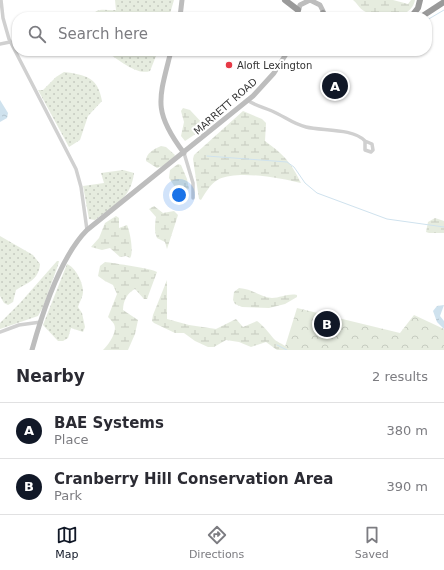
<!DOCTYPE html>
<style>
:root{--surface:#fff;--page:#f7f7f7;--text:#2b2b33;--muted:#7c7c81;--line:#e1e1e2;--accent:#111827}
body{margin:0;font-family:"DejaVu Sans",sans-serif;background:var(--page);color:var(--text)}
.you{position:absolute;left:179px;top:195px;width:14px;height:14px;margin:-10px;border:3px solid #fff;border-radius:50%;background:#1a73e8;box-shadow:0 0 0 6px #1a73e833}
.badge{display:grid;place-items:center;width:26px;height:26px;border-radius:50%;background:var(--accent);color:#fff;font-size:13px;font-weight:700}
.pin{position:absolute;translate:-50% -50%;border:2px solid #fff;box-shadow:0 1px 4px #0006}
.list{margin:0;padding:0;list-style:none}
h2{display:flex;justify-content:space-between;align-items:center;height:52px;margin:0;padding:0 16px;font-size:17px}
h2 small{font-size:13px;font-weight:400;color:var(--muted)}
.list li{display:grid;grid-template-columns:26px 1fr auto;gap:12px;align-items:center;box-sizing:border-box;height:56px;padding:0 16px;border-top:1px solid var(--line)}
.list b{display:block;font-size:15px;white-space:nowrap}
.list p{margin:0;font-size:13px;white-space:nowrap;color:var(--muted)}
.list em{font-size:13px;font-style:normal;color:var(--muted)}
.icon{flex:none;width:22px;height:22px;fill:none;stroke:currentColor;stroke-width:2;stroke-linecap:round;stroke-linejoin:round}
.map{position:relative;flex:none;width:444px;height:350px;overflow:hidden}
.search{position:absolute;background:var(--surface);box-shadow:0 1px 3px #0004;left:12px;right:12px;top:12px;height:44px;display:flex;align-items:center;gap:10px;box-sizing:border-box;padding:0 14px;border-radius:16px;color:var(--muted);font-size:15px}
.sheet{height:164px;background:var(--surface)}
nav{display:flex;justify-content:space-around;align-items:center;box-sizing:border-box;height:56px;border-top:1px solid var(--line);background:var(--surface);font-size:11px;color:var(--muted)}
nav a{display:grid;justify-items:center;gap:2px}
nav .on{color:var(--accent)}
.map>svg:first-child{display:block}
.grass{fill:url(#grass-dots)}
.wetland{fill:url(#wetland-marsh)}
.park{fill:url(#park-crowns)}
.water{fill:url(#water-ripples)}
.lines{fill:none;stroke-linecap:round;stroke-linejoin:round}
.stream{stroke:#cfe2ee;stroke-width:1}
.minor{stroke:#d0d0d0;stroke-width:3.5}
.secondary{stroke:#bdbdbd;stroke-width:5}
.motorway{stroke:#9a9a9a;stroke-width:6}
.poi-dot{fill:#e63946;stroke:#fff;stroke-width:1.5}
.labels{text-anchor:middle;stroke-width:4;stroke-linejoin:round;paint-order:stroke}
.poi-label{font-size:10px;fill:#333;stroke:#fff;text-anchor:start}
.street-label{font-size:10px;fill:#333;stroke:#fff}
</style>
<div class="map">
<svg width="444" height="350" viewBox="0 0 444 350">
<defs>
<pattern id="grass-dots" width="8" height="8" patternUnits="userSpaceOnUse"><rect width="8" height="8" fill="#e6ecdf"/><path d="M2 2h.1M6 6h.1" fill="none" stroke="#c6cbc0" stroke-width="1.8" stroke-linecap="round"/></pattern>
<pattern id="wetland-marsh" width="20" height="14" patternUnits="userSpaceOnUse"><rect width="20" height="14" fill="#e6ecdf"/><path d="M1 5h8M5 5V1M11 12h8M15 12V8" fill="none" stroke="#c6cbc0"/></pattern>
<pattern id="park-crowns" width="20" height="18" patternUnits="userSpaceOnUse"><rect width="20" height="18" fill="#e6ecdf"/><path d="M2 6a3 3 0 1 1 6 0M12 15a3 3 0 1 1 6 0" fill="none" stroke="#c6cbc0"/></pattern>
<pattern id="water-ripples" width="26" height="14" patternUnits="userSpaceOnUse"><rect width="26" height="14" fill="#cfe2ee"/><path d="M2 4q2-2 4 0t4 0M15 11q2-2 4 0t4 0" fill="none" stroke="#b2c2cd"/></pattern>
</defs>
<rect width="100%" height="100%" fill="#fff"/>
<path class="grass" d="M115 0H174L169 17H91C97 6 106 11 116 10Z
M104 51H158L150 71C135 76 117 57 104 51Z
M64 72C86 75 98 77 102 101L88 116 80 140 69 147 38 90H43L56 77Z
M123 170 134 173C131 199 114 205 95 220L89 219 83 186 104 183 101 173Z
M0 236 33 255 40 264C39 280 27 283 16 290L13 302 8 305 4 303 0 296Z
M57 261H59L58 265 43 307 38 316 0 329V323L20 303Z
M67 264C75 267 83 282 83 291 83 297 80 301 78 307L82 313 85 327 83 332 71 328 68 338 63 341H58L43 325Z"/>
<path class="wetland" d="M353 0H393L408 4 411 0H415C411 21 378 20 364 11 359 8 357 3 353 0Z
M183 108 190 110 204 125 200 131 185 141 181 136 184 122 181 111Z
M243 111 262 119 266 123 265 141C283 154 291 162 301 183 280 178 239 170 219 179 210 184 206 192 201 200L199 199 193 159 194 155Z
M161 146 166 147 175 155 174 157 163 166 157 168 146 161C146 153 154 149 161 146Z
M178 164 181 165 187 179 189 189 177 190 169 178 170 170Z
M154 206 163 213 174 211 178 215 167 249 165 242 157 238C154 230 155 226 156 217L149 209Z
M116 216 119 218V228L127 225C130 231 134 253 130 258L126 256 120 257 110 248 102 250 91 247 99 238 105 223Z
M435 218 444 221V233H429L426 232 428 222Z
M105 262C113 263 154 269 157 272L147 299H144L135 289C127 293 123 301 123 310L138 320 135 334 128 350H103C108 345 118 332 114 324 112 321 110 319 108 317L117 294 113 285 105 281 98 276 100 266Z
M167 280V319L189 325 216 329 236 319 243 327 257 321C262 324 270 334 274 339 278 343 285 344 289 350H277L266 342 251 347 239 342 226 340 214 347H208L195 341 184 333H175L154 323 152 321 153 315Z
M239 288C253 289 260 297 272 298 280 298 289 293 297 295V297L285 304 269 308 242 307 235 304 233 300 234 292Z"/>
<path class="park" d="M297 308 400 333 414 315 444 329V350H284Z"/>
<path class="water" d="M0 100 8 113 7 118 0 122Z
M444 305 440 316 444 321V329L437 322 433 311 437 306Z"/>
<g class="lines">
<path class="stream" d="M427 20 444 10
M207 156 287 162 294 167 305 183 317 193 387 219 444 227
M277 345 287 350"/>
<path class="minor" d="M1 0 3 18 9 39 76 169 81 187 87 230
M0 44 10 42
M247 100C256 106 263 107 272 111 284 116 293 124 306 127 322 131 353 128 365 141V150L371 152 373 150 372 144 365 141
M184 153 193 183V198
M0 332 19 325 41 322"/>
<path class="secondary" d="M180 17 182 0
M299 17 298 12 300 5 310 0 320 5 323 11 322 17
M171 51C159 99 152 111 184 153
M32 350C42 314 61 256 87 230L253 96 274 73 288 51"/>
<path class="motorway" d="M285 0 298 10
M323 13 327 17
M411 17 418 8 420 0
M421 17 444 2"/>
</g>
<circle class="poi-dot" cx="229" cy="65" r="4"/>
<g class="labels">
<g class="poi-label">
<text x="237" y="69">Aloft Lexington</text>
</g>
<g class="street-label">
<text transform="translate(225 106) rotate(-41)" y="4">MARRETT ROAD</text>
</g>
</g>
</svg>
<div class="you"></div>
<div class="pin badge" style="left:335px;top:86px">A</div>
<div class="pin badge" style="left:327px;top:324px">B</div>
<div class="search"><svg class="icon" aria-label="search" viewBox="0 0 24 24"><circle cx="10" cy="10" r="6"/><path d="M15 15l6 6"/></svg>Search here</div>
</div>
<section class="sheet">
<h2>Nearby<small>2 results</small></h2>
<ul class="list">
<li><span class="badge">A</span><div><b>BAE Systems</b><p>Place</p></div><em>380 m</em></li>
<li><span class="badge">B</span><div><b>Cranberry Hill Conservation Area</b><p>Park</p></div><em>390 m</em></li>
</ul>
</section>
<nav>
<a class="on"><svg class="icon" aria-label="map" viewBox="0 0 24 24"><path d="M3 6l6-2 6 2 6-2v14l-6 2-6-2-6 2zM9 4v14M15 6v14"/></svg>Map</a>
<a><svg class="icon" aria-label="directions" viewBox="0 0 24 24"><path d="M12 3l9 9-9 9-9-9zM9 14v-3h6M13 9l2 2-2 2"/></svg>Directions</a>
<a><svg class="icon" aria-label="saved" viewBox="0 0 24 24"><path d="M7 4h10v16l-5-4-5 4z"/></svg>Saved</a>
</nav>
